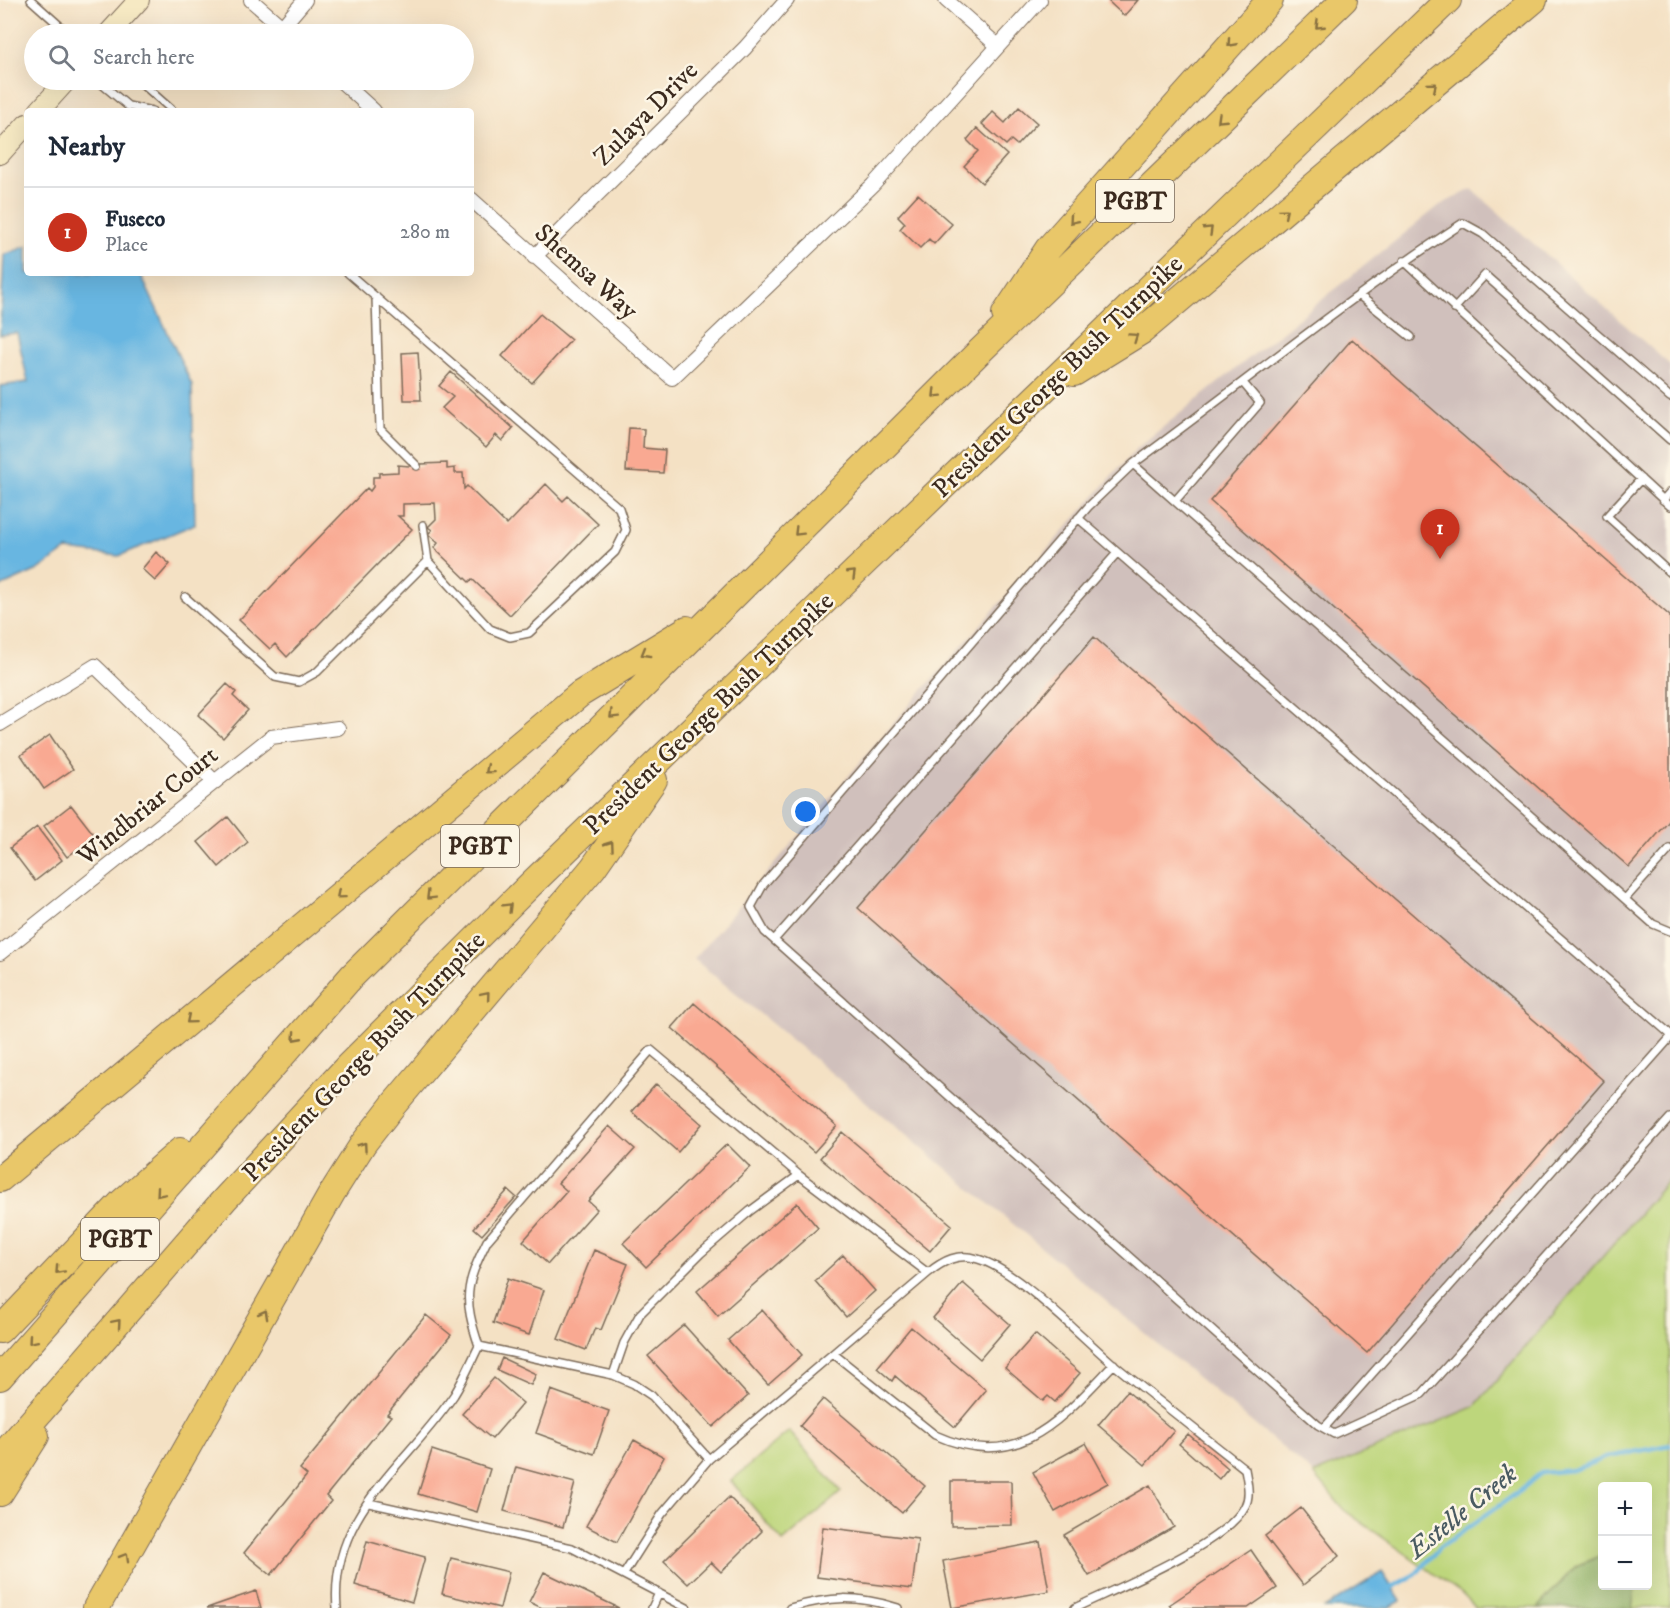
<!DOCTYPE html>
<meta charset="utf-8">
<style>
:root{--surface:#fff;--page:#f6f6f7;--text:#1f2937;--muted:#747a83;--line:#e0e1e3;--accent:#c8321e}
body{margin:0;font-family:"IM FELL DW Pica",serif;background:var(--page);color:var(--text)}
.controls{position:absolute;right:18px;bottom:18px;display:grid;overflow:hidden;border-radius:6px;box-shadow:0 6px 24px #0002}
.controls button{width:54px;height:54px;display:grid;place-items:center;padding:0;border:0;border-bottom:2px solid var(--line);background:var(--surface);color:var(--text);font:30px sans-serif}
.you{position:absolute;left:806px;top:812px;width:21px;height:21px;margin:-15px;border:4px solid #fff;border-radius:50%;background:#1a73e8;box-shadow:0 0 0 9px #1a73e833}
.badge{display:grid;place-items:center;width:39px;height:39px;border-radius:50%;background:var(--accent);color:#fff;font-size:20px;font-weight:700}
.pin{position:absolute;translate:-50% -50px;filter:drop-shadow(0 2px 3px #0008)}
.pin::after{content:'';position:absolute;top:32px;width:21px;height:18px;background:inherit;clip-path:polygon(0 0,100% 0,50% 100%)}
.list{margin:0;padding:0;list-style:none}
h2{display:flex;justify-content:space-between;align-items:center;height:78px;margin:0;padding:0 24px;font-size:26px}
h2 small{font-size:20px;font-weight:400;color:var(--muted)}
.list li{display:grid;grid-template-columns:39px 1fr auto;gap:18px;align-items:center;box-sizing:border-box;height:90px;padding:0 24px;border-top:2px solid var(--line)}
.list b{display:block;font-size:22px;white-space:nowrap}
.list p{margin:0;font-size:20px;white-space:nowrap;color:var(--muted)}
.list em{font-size:20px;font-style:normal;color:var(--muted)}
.icon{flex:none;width:33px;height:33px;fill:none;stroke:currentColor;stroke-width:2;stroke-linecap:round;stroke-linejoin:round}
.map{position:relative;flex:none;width:1670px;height:1608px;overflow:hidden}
.search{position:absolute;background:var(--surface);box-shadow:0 6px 24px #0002;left:24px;top:24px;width:450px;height:66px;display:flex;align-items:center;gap:15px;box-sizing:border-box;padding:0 21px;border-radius:33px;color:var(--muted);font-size:22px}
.panel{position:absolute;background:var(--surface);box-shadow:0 6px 24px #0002;left:24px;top:108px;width:450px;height:168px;border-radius:6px}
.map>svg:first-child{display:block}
.industrial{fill:#d0c0bc}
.green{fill:#bdd67c;stroke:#7c804d;stroke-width:1.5}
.forest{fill:#96b76c;stroke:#687045;stroke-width:1.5}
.water{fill:#67b6e1;stroke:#517080;stroke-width:1.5}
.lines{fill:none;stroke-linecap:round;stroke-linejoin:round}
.stream{stroke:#67b6e1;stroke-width:4.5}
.building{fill:#f9a992}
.lane-casing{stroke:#7c6a58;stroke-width:10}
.street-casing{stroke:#7c6a58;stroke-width:16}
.secondary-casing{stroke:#7c6a58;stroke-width:22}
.highway-casing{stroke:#7c6a58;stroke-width:28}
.lane{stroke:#fff;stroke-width:7}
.street{stroke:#fff;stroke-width:14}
.secondary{stroke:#f6e9c3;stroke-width:20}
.highway{stroke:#e9c769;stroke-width:26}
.oneway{stroke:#897140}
.labels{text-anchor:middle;stroke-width:5;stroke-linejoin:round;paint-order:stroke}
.shield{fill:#fcf5e5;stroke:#75675a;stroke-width:1.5}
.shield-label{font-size:24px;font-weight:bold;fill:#3b2a1e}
.street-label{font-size:26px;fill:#3b2a1e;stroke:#fcf5e5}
.water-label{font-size:27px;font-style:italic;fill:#4a5b62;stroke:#fcf5e5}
</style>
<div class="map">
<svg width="1670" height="1608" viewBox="0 0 1670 1608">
<rect width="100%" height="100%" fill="#fcf5e5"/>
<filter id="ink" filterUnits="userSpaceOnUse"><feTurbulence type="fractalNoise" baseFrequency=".0167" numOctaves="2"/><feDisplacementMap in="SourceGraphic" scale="12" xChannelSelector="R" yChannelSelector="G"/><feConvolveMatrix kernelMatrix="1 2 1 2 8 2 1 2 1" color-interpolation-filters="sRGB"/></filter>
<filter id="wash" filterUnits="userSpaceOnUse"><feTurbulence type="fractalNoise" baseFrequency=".008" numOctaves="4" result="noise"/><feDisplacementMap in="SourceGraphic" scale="24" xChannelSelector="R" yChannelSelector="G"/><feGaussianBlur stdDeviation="1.35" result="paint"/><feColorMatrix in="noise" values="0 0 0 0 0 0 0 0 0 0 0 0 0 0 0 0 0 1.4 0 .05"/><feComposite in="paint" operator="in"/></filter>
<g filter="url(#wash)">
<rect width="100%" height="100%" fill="#f4e1c4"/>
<path class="industrial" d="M1472 189 1670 365V1177L1474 1407 1314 1474 694 959 898 718 1137 448 1440 205Z"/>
<path class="green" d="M1670 1178V1608H1632L1635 1586H1648V1486H1602V1555L1576 1566 1537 1608H1476L1461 1593 1344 1510 1314 1474 1474 1407Z
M789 1431 841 1492 783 1542 731 1481Z"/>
<path class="forest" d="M1602 1555V1586H1635L1632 1608H1537L1576 1566Z"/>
<path class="water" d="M27 246V273H140L192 385 195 524 119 556 67 550 38 570 0 587V386L28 382 17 333 0 335 4 255Z
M1382 1572 1401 1601 1389 1608H1324Z"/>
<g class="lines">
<path class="stream" d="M1387 1590 1415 1575 1439 1548 1517 1493 1541 1473 1573 1470 1608 1457 1670 1445"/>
</g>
<g id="blocks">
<path class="building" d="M1107 0H1138L1124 16Z
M1019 107 1037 123 1017 145 1011 140 1006 145 982 124 993 112 1005 123Z
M977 128 1007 155 982 183 964 166 978 151 967 140Z
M918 194 952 224 934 244 929 239 920 248 900 229 905 223 898 216Z
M540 314 571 340 532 383 502 356Z
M1352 339 1670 616V820L1629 867 1210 501Z
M418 352 421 400H404L402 353Z
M451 372 513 428 502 441 496 435 486 447 442 408 453 397 439 386Z
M629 428 644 429 643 448 665 450 663 473 626 471Z
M447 463V469L455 468V473H463L464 489 467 486 507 525 546 484 563 501 568 496 598 524 510 615 472 579 469 582 434 548 438 543 428 534 432 530 428 527 436 519 435 503 403 504V516H398L412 529 287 657 275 644 270 649 239 620 367 488 370 491 373 487V477H379V473L398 472V465L421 467V464Z
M156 552 170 564 155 581 142 569Z
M1094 637 1604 1081 1367 1353 858 908Z
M227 684 236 692 233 696 248 710 223 738 198 715Z
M50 735 73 769 44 789 21 755Z
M71 805 95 836 67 857 44 826Z
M228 817 248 842 219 867 198 842Z
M37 827 62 860 35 881 10 848Z
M694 1003 837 1126 814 1152 672 1028Z
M656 1084 702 1124 678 1152 632 1112Z
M609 1126 635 1149 588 1201 597 1209 548 1264 523 1241 567 1191 558 1183Z
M842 1132 952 1225 930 1251 820 1158Z
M727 1144 750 1167 646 1267 623 1243Z
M508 1190 516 1197 482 1235 474 1228Z
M797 1203 818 1228 718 1316 697 1291Z
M594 1250 628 1264 601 1330 595 1328 586 1350 558 1339Z
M843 1255 875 1291 846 1317 815 1281Z
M508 1278 544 1290 529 1335 493 1323Z
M963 1283 1010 1324 980 1359 933 1318Z
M762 1310 802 1355 768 1385 728 1340Z
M426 1315 451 1335 387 1414 391 1416 326 1496 331 1501 271 1575 244 1553 307 1475 300 1469Z
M684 1325 748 1396 713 1427 648 1356Z
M911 1327 986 1390 955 1427 895 1376 892 1381 877 1368Z
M1035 1334 1080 1373 1055 1402 1048 1396 1043 1401 1005 1368Z
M502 1358 536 1374 531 1385 497 1370Z
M494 1378 523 1403 492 1439 462 1414Z
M551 1390 609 1411 594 1454 536 1433Z
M1127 1391 1174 1431 1145 1465 1098 1425Z
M823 1399 925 1486 902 1513 800 1426Z
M1188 1434 1228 1468 1219 1479 1179 1444Z
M634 1440 664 1457 617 1542 586 1526Z
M1086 1443 1108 1483 1055 1512 1033 1472Z
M432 1450 490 1469 477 1512 418 1494Z
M516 1467 575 1483 563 1527 504 1511Z
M951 1481H1011L1012 1525 951 1526Z
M1150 1485 1174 1527 1089 1576 1064 1535Z
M729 1497 762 1531 721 1572 711 1562 688 1584 664 1561Z
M1301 1508 1339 1556 1303 1585 1265 1536Z
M823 1527 918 1539 912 1589 817 1577Z
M367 1541 425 1557 412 1602 355 1585Z
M1040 1542 1049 1591 952 1608 943 1561Z
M1251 1550 1277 1588 1248 1608H1172L1169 1605Z
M451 1558 509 1572 500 1608 442 1594Z
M544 1572 619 1608H542L529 1602Z
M256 1591 261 1608H207Z"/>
</g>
</g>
<g filter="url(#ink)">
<use href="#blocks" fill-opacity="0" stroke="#7c6a58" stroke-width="1.5"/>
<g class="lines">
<g class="lane-casing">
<path id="lane" d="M31 0 69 34
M97 80 128 106 152 111
M138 80 173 111
M1404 261 1670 506
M348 273 619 508 626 530 615 552 529 633 510 637 490 629 428 561 423 525
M1360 296 1411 337
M376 297 380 429 417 466
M1454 309 1485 275 1670 440
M1670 397 1483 234 1463 223C1349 297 1243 384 1133 464L1653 924 1670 931
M1133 464 1088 507 763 885 751 907 765 932 1318 1425 1334 1434 1422 1394 1670 1118
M1641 479 1607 516 1670 573
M1663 500 1670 492
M1175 501 1260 403 1244 384
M1078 518 1670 1034
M185 597 275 677 299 682 317 672 428 561
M1625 899 1670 849
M774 940 1117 553
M835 1355 935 1435C1019 1473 1060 1420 1114 1364
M613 1375 624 1343 640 1314 701 1253 750 1211 799 1175
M1324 1428 1670 1038
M709 1459 652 1396 634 1384 613 1375 479 1346C463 1298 465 1286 487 1241L651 1050 799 1175 928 1273
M369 1503 572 1548 687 1608
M624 1574 662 1514 709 1459 928 1273C944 1260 958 1253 978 1259 1017 1270 1079 1335 1112 1363 1156 1399 1201 1434 1245 1469 1247 1481 1251 1495 1245 1506 1226 1544 1116 1588 1075 1608
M337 1608C329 1513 407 1465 454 1395 464 1379 471 1362 479 1346
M652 1608 659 1593
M790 1608C831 1596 856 1595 898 1608"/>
</g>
<g class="street-casing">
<path id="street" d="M251 0 290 34
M946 0 998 46
M282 27 305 0
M340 80 374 111
M471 199 672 378 873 185 1040 0
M534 257 745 48 787 0
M0 724 95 666 215 782
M0 953 271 737 338 728"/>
</g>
<g class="secondary-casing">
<path id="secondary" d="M108 34 139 0
M39 111 67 80
M0 154 27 124"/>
</g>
<g class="highway-casing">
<path id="highway" d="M1005 314 1048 249 1270 0
M1074 373 1142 331 1534 0
M0 1179 580 694 687 629
M0 1330 122 1202 180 1151
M0 1377 352 976 978 353 1344 0
M0 1458 224 1200 347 1067 530 885 1448 0
M0 1493 36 1436
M96 1608 332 1193 363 1144 394 1104 593 868 654 780"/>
</g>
<use href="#lane" class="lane"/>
<use href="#street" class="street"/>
<use href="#secondary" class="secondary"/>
<use href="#highway" class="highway"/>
</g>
<defs><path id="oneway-chevron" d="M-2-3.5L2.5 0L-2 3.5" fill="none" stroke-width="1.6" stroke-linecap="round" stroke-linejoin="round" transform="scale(1.5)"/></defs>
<g class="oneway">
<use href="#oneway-chevron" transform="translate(1319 25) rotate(136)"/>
<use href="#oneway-chevron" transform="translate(1231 43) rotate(132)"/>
<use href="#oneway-chevron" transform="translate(1433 86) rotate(-40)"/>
<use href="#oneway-chevron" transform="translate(1221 119) rotate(136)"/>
<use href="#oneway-chevron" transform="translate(1284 212) rotate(-40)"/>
<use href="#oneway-chevron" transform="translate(1073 220) rotate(131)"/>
<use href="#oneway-chevron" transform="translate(1209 230) rotate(-44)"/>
<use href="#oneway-chevron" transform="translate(1134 337) rotate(-35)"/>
<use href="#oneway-chevron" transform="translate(936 394) rotate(135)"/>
<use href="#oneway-chevron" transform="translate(798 532) rotate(135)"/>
<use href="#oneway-chevron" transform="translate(852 574) rotate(-44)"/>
<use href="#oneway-chevron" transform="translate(645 653) rotate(150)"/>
<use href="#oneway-chevron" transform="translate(613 715) rotate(135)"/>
<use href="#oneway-chevron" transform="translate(489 770) rotate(140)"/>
<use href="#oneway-chevron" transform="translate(610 845) rotate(-55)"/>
<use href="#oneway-chevron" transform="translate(340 895) rotate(140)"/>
<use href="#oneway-chevron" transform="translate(430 896) rotate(135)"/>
<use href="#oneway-chevron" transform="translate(508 907) rotate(-45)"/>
<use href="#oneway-chevron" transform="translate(486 995) rotate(-50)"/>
<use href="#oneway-chevron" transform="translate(190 1020) rotate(140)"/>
<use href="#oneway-chevron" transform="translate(296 1037) rotate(132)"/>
<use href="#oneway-chevron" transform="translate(363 1146) rotate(-55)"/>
<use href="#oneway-chevron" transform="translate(160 1193) rotate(131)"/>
<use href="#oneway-chevron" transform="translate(59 1270) rotate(133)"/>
<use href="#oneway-chevron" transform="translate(264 1314) rotate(-61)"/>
<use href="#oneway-chevron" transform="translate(117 1323) rotate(-49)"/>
<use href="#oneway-chevron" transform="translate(32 1340) rotate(131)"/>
<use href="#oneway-chevron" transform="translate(125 1557) rotate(-60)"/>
</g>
</g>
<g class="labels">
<g class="shield">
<rect x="1096" y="180" width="78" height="42" rx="4.5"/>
<rect x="441" y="825" width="78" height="42" rx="4.5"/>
<rect x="81" y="1218" width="78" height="42" rx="4.5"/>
</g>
<g class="shield-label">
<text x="1135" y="209">PGBT</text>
<text x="480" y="854">PGBT</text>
<text x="120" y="1247">PGBT</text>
</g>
<g class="street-label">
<text transform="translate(645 113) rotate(-45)" y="9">Zulaya Drive</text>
<text transform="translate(587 271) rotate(42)" y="9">Shemsa Way</text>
<text transform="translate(1057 376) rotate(-44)" y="9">President George Bush Turnpike</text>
<text transform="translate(708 713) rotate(-44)" y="9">President George Bush Turnpike</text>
<text transform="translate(147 805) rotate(-39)" y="9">Windbriar Court</text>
<text transform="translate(363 1056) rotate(-46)" y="9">President George Bush Turnpike</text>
</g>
<g class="water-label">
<text transform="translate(1462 1511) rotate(-39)" y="9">Estelle Creek</text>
</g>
</g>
</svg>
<div class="controls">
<button>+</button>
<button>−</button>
</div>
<div class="you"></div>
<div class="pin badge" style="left:1440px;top:559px">1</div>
<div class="search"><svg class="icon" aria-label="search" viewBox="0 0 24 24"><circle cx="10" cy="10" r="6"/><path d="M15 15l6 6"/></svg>Search here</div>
<section class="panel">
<h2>Nearby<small></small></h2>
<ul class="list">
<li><span class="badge">1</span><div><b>Fuseco</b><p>Place</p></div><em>280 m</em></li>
</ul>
</section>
</div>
